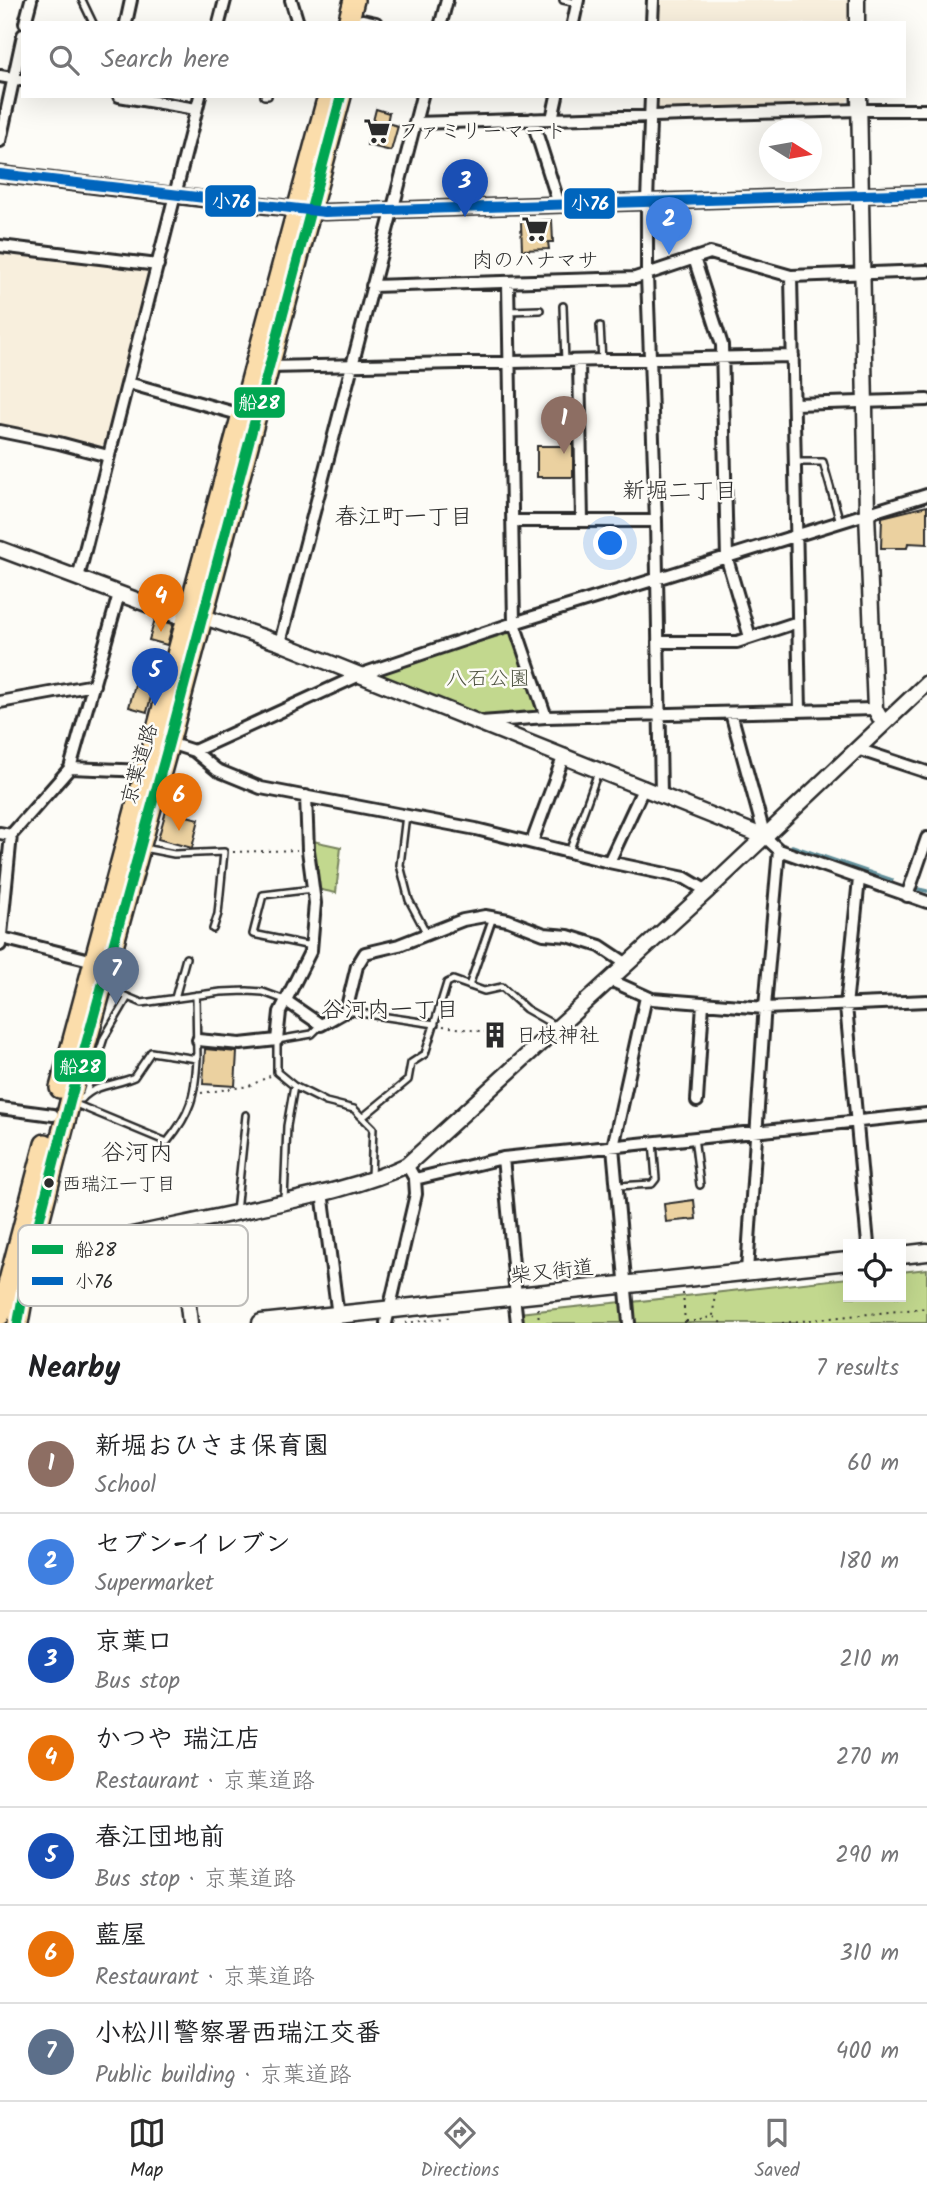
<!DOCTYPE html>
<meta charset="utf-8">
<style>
:root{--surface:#fff;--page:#f6f6f6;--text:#202124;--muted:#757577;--line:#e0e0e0;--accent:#2b2b2b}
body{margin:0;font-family:Kalam,"Klee One",sans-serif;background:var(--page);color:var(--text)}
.controls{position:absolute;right:21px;bottom:21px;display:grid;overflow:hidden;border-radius:0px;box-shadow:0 7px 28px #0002}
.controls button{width:63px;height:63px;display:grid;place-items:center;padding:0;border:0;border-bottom:2px solid var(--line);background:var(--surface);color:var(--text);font:35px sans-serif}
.compass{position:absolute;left:759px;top:119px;width:63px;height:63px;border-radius:50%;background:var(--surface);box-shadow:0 7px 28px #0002;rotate:101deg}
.you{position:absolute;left:611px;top:544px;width:24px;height:24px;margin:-18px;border:5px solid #fff;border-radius:50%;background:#1a73e8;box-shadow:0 0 0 10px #1a73e833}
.badge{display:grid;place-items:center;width:46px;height:46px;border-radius:50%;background:var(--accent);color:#fff;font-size:23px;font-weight:700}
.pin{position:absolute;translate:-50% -58px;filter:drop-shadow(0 2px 4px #0008)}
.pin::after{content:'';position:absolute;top:37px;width:24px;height:21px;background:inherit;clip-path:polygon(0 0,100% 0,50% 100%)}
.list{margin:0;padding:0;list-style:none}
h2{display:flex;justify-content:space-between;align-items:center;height:91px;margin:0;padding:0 28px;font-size:30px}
h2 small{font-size:23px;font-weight:400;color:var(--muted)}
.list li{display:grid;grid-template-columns:46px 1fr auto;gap:21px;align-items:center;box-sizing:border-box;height:98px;padding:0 28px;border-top:2px solid var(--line)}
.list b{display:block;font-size:26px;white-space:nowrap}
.list p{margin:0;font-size:23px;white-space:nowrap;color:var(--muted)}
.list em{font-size:23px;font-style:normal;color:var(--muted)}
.icon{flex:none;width:38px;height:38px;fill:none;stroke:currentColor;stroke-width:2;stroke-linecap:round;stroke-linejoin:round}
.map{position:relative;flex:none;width:927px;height:1323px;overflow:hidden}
.search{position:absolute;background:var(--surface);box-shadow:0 7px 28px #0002;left:21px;right:21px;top:21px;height:77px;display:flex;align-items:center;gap:18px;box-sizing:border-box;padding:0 24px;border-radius:0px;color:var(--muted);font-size:26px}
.sheet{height:777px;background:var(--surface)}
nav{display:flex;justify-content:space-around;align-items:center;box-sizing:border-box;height:98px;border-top:2px solid var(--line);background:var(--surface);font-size:19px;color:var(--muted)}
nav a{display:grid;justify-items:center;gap:4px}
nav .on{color:var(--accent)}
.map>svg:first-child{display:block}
.built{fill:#f8efdd}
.green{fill:#c2d88e;stroke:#76825c;stroke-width:2}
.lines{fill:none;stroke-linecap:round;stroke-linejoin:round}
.stream{stroke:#62909b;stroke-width:3.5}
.building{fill:#ebd1a0;stroke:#2b2b2b;stroke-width:2}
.service-casing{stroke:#2b2b2b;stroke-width:10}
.minor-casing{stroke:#2b2b2b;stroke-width:16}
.tertiary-casing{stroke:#2b2b2b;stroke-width:19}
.secondary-casing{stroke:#2b2b2b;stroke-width:21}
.trunk-casing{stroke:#2b2b2b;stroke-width:24}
.path{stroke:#2b2b2b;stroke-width:2;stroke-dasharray:2 5;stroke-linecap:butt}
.service{stroke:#fdfcf7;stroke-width:5}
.minor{stroke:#fdfcf7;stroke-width:10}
.tertiary{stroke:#fdfcf7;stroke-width:14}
.secondary{stroke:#fdfcf7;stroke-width:16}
.trunk{stroke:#fbddab;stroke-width:19}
.bus-1-casing{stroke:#fdfcf7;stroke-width:16}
.bus-2-casing{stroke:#fdfcf7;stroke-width:16}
.bus-1{stroke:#00a651;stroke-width:10}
.bus-2{stroke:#0065bd;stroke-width:10}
.bus-dot{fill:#2b2b2b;stroke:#fdfcf7;stroke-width:2.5}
.labels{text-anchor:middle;stroke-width:5;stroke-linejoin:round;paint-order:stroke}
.bus-label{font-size:19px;fill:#2b2b2b;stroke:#fdfcf7;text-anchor:start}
.poi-label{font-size:21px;fill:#2b2b2b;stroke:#fdfcf7;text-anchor:start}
.park-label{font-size:21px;fill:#515644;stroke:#fdfcf7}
.street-label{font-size:21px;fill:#2b2b2b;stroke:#fdfcf7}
.neighbourhood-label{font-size:23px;fill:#2b2b2b;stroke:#fdfcf7}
.quarter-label{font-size:24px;fill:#2b2b2b;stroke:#fdfcf7}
.key{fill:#fdfcf7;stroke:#bebdba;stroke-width:2}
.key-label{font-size:19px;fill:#2b2b2b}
.line-badge{stroke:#fdfcf7;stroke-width:2.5}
.badge-label{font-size:19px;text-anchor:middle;font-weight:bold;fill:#fff}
</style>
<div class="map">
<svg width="927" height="1323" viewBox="0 0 927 1323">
<rect width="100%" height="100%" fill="#fdfcf7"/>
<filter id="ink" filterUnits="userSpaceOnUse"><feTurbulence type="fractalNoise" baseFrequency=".0143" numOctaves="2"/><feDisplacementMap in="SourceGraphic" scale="14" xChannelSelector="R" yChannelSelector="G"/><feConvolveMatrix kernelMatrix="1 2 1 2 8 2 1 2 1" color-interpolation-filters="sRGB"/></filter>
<g filter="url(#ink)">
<path class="built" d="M658 0H849V23H658Z
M657 96H850V98L845 103 663 111 657 107Z
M0 254 148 271 107 443 100 447 0 426Z"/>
<path class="green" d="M512 632 538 711 483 717 382 677 383 671Z
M313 841 341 847 336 893 317 889Z
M927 1269V1323H635L632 1302 848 1278V1297H901V1272Z
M621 1302 623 1323H520L519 1313Z"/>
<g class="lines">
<path class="stream" d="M792 846 892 880
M918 889 927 891"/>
</g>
<path class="building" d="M376 109 389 113 387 123 398 126 391 151 367 145Z
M552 220 553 242H548L549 249 522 250 521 222Z
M563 442 573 443V477H537V446H563Z
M927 506V544L908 543 907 548H881L882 517Z
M155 619 173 624 167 645 149 640Z
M137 677 155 682 147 712 129 707Z
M166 811 199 819 192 848 158 839Z
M205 1049 237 1052 235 1086 203 1084Z
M694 1200 696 1219 666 1222 664 1204Z"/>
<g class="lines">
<g class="service-casing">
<path id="service" d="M82 0 93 23
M563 0 577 3
M264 96H268
M563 306 565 362
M508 311 540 310
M600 326 602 361
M795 462H823L840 522
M406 815 400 865 409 900 427 934
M143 848 174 854 224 852 218 914 213 929
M569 852 598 772
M311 946 253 934 263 895 313 889
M469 986 493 917
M106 988 142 1003 221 992 247 991 263 992 285 1000
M175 998 186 958
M346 1011 435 1024
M321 1025 312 1034 277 1040V1072L294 1086 326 1102 354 1109 373 1128 371 1176
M86 1093 104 1038 128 997
M74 1099H82C95 1084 117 1085 134 1077L151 1052 197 1059 196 995
M73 1103 167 1142C191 1113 195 1096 197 1059
M363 1117 408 1080 411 1063 425 1054 447 983 453 980 484 991 502 987 526 1009 556 1026
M694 1137 700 1185
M618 1186 652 1184 656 1179 653 1142
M284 1201 287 1126 294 1086
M236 1212 246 1115"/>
</g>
<g class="minor-casing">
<path id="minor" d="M291 0 298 23
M362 20 376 23
M25 23 31 0
M126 23 131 0
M219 23 225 0
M441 23 447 0
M573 23 578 0
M652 23 653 0
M0 76 23 80
M119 96 196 109
M651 96 647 201V276L656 521 661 794
M532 119 559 204
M552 119 557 96
M415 123 860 110H927
M0 141 23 35
M0 246 158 265
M694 258 722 345 727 559 750 637
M791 276 800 711
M508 282 514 623 546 717
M372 286 635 278 710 253 791 276 927 271
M579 361 582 521
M269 367 793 356
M128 383 242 415
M794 404 927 400
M0 431 59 443 108 456
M512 521H656
M78 578 200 96
M659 642H737L798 622
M280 643 422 96
M0 702 94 685
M731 713 765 837 779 850 927 902
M481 722 546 717 875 709
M169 743 194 751 362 674 514 623 927 495
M857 749 927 772
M194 751 217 770 261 788 476 829 609 862 685 878 707 891
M70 768 146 771
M0 833 11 835 70 768 119 594
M532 842 564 755
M609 862 644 787
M859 879 846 1006 868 1244
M907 896 927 838
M2 938 94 961
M0 945 11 835
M610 980 652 999 765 1008 927 1001
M285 1000 321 1025 346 1011 357 966 365 953 399 945 463 920 485 916 508 920 544 934 568 936 600 946 627 964
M198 1040 240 1044 277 1040 280 1012 311 950 315 903 308 850 306 796
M697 1101 703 1003
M0 1108 53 1115
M503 1158 516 1296
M415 1179 503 1158 927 1114
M322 1192 338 1316
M747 1271 764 1018 779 850
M514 1296 517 1323
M386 1323 416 1194 415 1179 407 1165
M629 1323 613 1147 646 997"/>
</g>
<g class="tertiary-casing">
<path id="tertiary" d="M857 0V23
M859 96 867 513 875 709 883 723
M0 174 212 200 325 212 927 193
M0 549 179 616 210 619 280 643 765 837
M179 1226 190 1323
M21 1255 30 1256C102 1242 173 1226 244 1211 297 1199 358 1188 407 1165L707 891 927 683"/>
</g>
<g class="secondary-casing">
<path id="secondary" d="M901 1255 927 1252
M261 1323 848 1261"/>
</g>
<g class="trunk-casing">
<path id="trunk" d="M348 23 354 0
M60 1088 326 103
M0 1315 45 1144
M18 1323 30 1256 70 1102 169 743 341 96"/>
</g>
<path class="path" d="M233 852 297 850
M443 1026 493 1033
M201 1093 249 1086 270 1076
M683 1293 685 1323
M538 1308 539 1323
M714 1317 721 1323
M686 1321H697L713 1316 715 1289
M405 1323 453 1317
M782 1323 927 1308"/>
<use href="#service" class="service"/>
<use href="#minor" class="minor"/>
<use href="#tertiary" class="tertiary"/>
<use href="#secondary" class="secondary"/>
<use href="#trunk" class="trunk"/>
<g class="bus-1-casing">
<path id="bus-1" d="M18 1323 30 1256 70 1102 169 743 341 96"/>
</g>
<g class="bus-2-casing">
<path id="bus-2" d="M0 174 325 212 927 193"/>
</g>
<use href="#bus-1" class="bus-1"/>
<use href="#bus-2" class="bus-2"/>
</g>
</g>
<defs>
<g id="supermarket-bare" transform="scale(2.1)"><path d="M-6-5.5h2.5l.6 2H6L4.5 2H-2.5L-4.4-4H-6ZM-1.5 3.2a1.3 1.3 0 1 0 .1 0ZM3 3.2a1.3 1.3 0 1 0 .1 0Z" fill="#2b2b2b" stroke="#fdfcf7" stroke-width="2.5" paint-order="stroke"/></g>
<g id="building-bare" transform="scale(2.1)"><path d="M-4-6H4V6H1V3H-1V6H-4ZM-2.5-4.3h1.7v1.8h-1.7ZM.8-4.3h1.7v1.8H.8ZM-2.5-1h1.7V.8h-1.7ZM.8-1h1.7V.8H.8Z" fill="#2b2b2b" stroke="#fdfcf7" stroke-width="2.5" paint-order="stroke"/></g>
</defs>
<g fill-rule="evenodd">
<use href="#supermarket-bare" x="377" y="131"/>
<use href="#supermarket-bare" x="535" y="229"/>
<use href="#building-bare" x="495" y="1035"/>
</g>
<circle class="bus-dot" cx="49" cy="1183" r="6"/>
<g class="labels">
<g class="bus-label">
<text x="62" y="1190">西瑞江一丁目</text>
</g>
<g class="poi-label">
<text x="398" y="138">ファミリーマート</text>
<text x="535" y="267" text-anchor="middle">肉のハナマサ</text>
<text x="516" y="1042">日枝神社</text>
</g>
<g class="park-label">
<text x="488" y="685">八石公園</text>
</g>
<g class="street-label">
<text transform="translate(139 764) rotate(-74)" y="7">京葉道路</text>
<text transform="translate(552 1271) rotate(-6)" y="7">柴又街道</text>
</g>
<g class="neighbourhood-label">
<text x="680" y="498">新堀二丁目</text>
<text x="404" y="524">春江町一丁目</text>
<text x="390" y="1017">谷河内一丁目</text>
</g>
<g class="quarter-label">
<text x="137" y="1160">谷河内</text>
</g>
</g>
<rect x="18" y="1225" width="230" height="81" rx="10" class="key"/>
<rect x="32" y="1245" width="31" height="9" fill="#00a651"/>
<rect x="32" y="1277" width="31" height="8" fill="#0065bd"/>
<g class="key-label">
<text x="75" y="1256">船28</text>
<text x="75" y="1288">小76</text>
</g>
<g class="line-badge">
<rect x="204" y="184" width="53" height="34" rx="7" fill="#0065bd"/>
<rect x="563" y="187" width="53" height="33" rx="7" fill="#0065bd"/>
<rect x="233" y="386" width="53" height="33" rx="7" fill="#00a651"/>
<rect x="53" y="1049" width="54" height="34" rx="7" fill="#00a651"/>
</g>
<g class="badge-label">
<text x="231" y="208">小76</text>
<text x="590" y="210">小76</text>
<text x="259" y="409">船28</text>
<text x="80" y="1073">船28</text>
</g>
</svg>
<div class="controls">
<button><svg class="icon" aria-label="locate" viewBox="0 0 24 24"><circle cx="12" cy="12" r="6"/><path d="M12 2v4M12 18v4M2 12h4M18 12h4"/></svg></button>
</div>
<svg class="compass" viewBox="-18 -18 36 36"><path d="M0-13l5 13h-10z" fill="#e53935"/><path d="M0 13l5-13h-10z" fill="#757577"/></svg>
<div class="you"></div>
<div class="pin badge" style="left:564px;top:454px;background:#8d6e63">1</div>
<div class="pin badge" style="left:669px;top:255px;background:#3f7fe0">2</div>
<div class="pin badge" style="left:465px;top:217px;background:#1a4fb4">3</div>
<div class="pin badge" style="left:161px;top:632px;background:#e8710a">4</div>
<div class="pin badge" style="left:155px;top:706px;background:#1a4fb4">5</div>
<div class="pin badge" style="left:179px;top:831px;background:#e8710a">6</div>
<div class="pin badge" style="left:116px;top:1005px;background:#5c6f8a">7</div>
<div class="search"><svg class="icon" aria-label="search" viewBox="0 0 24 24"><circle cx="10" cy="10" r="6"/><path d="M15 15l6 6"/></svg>Search here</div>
</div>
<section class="sheet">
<h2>Nearby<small>7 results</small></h2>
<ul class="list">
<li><span class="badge" style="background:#8d6e63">1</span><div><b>新堀おひさま保育園</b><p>School</p></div><em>60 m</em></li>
<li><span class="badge" style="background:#3f7fe0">2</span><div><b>セブン-イレブン</b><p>Supermarket</p></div><em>180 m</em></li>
<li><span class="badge" style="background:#1a4fb4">3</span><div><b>京葉口</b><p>Bus stop</p></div><em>210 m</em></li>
<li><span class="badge" style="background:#e8710a">4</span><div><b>かつや 瑞江店</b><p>Restaurant · 京葉道路</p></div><em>270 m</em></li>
<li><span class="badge" style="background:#1a4fb4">5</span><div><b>春江団地前</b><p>Bus stop · 京葉道路</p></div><em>290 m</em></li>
<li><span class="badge" style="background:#e8710a">6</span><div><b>藍屋</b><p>Restaurant · 京葉道路</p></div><em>310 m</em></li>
<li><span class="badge" style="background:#5c6f8a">7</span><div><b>小松川警察署西瑞江交番</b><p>Public building · 京葉道路</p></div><em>400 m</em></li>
</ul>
</section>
<nav>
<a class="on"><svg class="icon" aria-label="map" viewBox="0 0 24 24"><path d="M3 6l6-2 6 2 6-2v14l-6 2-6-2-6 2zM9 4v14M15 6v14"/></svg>Map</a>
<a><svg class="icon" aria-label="directions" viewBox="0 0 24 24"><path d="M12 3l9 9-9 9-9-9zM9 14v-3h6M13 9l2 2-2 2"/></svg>Directions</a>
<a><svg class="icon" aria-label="saved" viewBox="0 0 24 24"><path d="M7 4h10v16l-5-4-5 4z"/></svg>Saved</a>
</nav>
